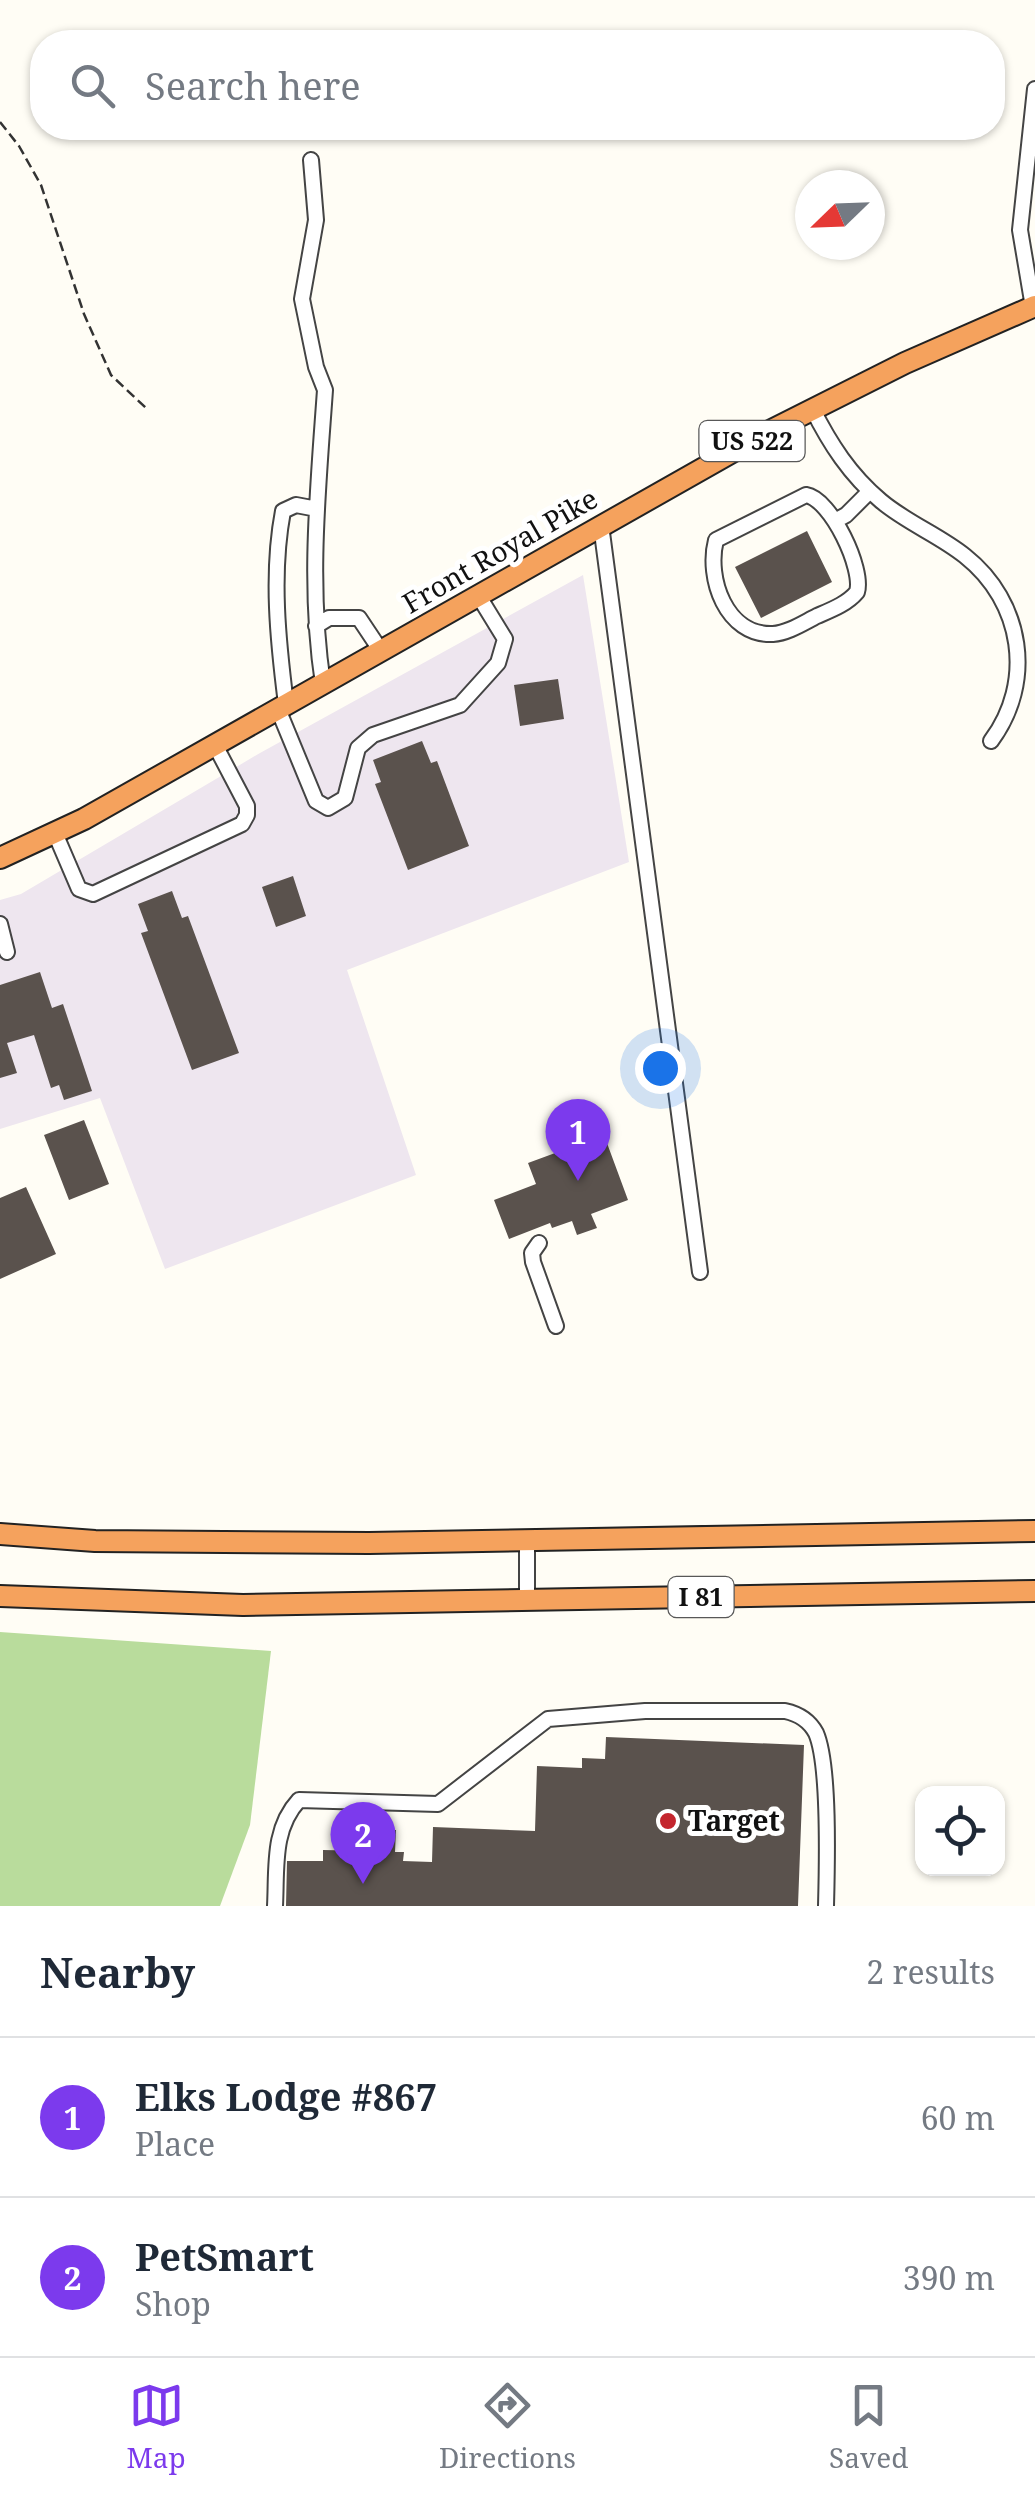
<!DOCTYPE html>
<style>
:root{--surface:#fff;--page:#f6f6f7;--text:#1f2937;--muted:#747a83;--line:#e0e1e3;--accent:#7c3aed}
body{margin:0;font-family:"Noto Serif",serif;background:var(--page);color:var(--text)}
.controls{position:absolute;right:30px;bottom:30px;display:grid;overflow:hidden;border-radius:20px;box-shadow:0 2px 8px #0004}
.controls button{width:90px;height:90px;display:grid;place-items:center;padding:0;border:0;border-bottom:2px solid var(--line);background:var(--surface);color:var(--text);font:50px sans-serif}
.compass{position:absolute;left:795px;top:170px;width:90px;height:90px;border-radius:50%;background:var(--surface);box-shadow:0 2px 8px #0004;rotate:247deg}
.you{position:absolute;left:660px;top:1068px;width:35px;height:35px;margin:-25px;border:8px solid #fff;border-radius:50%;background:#1a73e8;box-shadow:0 0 0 15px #1a73e833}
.badge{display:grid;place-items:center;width:65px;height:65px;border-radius:50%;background:var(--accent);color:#fff;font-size:32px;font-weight:700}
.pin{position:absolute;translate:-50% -82px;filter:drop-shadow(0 2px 5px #0008)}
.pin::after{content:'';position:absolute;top:52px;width:35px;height:30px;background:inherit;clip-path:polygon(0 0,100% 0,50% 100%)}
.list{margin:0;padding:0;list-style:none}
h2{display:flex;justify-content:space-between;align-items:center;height:130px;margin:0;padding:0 40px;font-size:42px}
h2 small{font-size:32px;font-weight:400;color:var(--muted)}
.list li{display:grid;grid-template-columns:65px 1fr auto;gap:30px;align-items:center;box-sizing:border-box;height:160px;padding:0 40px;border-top:2px solid var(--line)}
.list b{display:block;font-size:38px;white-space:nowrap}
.list p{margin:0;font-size:32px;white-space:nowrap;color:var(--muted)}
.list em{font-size:32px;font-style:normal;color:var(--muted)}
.icon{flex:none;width:55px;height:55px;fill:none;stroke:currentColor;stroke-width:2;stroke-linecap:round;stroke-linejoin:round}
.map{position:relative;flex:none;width:1035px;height:1906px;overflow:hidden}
.search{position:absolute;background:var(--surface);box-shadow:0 2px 8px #0004;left:30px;right:30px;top:30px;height:110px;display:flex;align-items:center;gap:25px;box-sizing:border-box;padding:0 35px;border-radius:40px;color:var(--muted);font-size:38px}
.sheet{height:450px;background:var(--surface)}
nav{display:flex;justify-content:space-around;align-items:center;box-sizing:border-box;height:140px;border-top:2px solid var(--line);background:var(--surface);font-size:28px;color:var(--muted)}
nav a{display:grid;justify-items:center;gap:5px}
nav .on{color:var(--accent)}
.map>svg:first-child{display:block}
.industrial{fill:#eee6ef}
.forest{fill:#b9dc9c}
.building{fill:#5a524d}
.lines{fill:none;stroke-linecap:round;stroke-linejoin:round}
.minor-casing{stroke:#444;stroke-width:18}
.highway-casing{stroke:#222;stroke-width:24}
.path{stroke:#333;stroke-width:2.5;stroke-dasharray:10 5;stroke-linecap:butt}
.minor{stroke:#fff;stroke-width:14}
.highway{stroke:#f5a25d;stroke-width:20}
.poi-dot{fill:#c4262e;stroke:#fff;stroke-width:4}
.labels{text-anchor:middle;stroke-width:10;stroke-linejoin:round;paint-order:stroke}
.shield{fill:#fff;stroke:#585858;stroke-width:2.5}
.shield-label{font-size:25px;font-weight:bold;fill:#111}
.street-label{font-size:28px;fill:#111;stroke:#fff}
.poi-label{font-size:28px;font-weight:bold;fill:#111;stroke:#fff;text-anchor:start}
</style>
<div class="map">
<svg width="1035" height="1906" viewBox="0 0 1035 1906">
<rect width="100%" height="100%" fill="#fffdf5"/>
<path class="industrial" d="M583 575 629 862 347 970 416 1175 165 1269 100 1098 0 1129V900L21 894 260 753Z"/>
<path class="forest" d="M0 1632 271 1651 250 1825 220 1906H0Z"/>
<path class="building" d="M807 531 832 582 761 618 735 567Z
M558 679 564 719 520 726 514 685Z
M422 741 431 763 437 761 469 846 408 870 375 784 381 782 373 760Z
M293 876 306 916 276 927 262 887Z
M172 891 182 918 188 916 239 1053 192 1070 141 933 148 931 138 904Z
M40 972 52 1008 63 1004 92 1091 64 1100 59 1085 51 1088 34 1035 7 1043 17 1073 0 1078V985Z
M84 1120 109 1184 69 1200 44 1135Z
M604 1135 628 1200 591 1214 597 1228 577 1235 572 1221 552 1228 550 1223 509 1239 494 1200 536 1184 528 1163Z
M26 1187 56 1254 0 1279V1198Z
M606 1737 804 1745 798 1906H286L287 1861H323V1850L371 1851 372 1829 396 1830 395 1852H404L403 1861 432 1862 433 1827 535 1831 537 1766 582 1768V1758L605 1759Z"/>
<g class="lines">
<g class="minor-casing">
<path id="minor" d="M311 160 316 220 302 299 316 367 325 390C318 489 308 586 323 684
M1033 307 1020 230 1035 89
M812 408C830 444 850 475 881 501 907 523 939 535 965 556 1023 602 1035 682 991 741
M806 495C831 499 864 569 857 592 847 604 831 610 817 616 803 623 788 633 773 634 726 636 706 578 716 540Z
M835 521 846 515 870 491
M601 525 700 1272
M316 626 329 618H359L381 651
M286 704C278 641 271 574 283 511L296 505 317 509
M278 709 316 801 328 808 345 798 358 748 373 735 460 705 498 663 505 639 478 595
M55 833 79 889 93 894 242 824 247 815V806L215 745
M0 924 7 952
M539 1243 532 1253 533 1262 556 1326
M527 1540V1600
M275 1906C277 1868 272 1829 299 1800L438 1804 548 1719 645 1711H785C799 1714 809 1720 816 1733 830 1765 827 1868 826 1906"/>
</g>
<g class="highway-casing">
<path id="highway" d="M0 858 84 819 764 434 905 363 1035 306
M0 1534 95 1541 369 1543 1035 1531
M0 1596 243 1605 1035 1591"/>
</g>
<path class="path" d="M0 122 19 146 41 185 84 314 111 375 146 408"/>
<use href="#minor" class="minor"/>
<use href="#highway" class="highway"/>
</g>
<circle class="poi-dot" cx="668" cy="1821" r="10"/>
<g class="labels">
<g class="shield">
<rect x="699.5" y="421" width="105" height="40" rx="8"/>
<rect x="668.5" y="1577" width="65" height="40" rx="8"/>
</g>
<g class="shield-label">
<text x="752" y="450">US 522</text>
<text x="701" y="1606">I 81</text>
</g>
<g class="street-label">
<text transform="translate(500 551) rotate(-30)" y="10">Front Royal Pike</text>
</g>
<g class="poi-label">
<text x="688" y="1831">Target</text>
</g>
</g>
</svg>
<div class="controls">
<button><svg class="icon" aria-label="locate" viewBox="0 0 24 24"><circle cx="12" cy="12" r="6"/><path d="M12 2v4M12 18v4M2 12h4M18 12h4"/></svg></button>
</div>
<svg class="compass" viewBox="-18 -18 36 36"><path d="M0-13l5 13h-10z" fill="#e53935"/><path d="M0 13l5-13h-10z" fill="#747a83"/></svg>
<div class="you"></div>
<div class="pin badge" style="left:578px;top:1181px">1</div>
<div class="pin badge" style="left:363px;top:1884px">2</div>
<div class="search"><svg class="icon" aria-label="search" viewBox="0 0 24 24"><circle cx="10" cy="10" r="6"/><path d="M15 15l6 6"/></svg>Search here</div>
</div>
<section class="sheet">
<h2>Nearby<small>2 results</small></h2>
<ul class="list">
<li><span class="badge">1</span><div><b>Elks Lodge #867</b><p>Place</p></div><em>60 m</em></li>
<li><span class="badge">2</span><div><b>PetSmart</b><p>Shop</p></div><em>390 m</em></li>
</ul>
</section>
<nav>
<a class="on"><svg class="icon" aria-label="map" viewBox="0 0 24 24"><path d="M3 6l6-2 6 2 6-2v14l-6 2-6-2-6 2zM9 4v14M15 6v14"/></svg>Map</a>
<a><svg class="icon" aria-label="directions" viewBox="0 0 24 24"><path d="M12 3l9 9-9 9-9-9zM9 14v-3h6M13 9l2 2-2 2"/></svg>Directions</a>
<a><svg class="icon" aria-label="saved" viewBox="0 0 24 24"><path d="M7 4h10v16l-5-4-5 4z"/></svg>Saved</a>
</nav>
